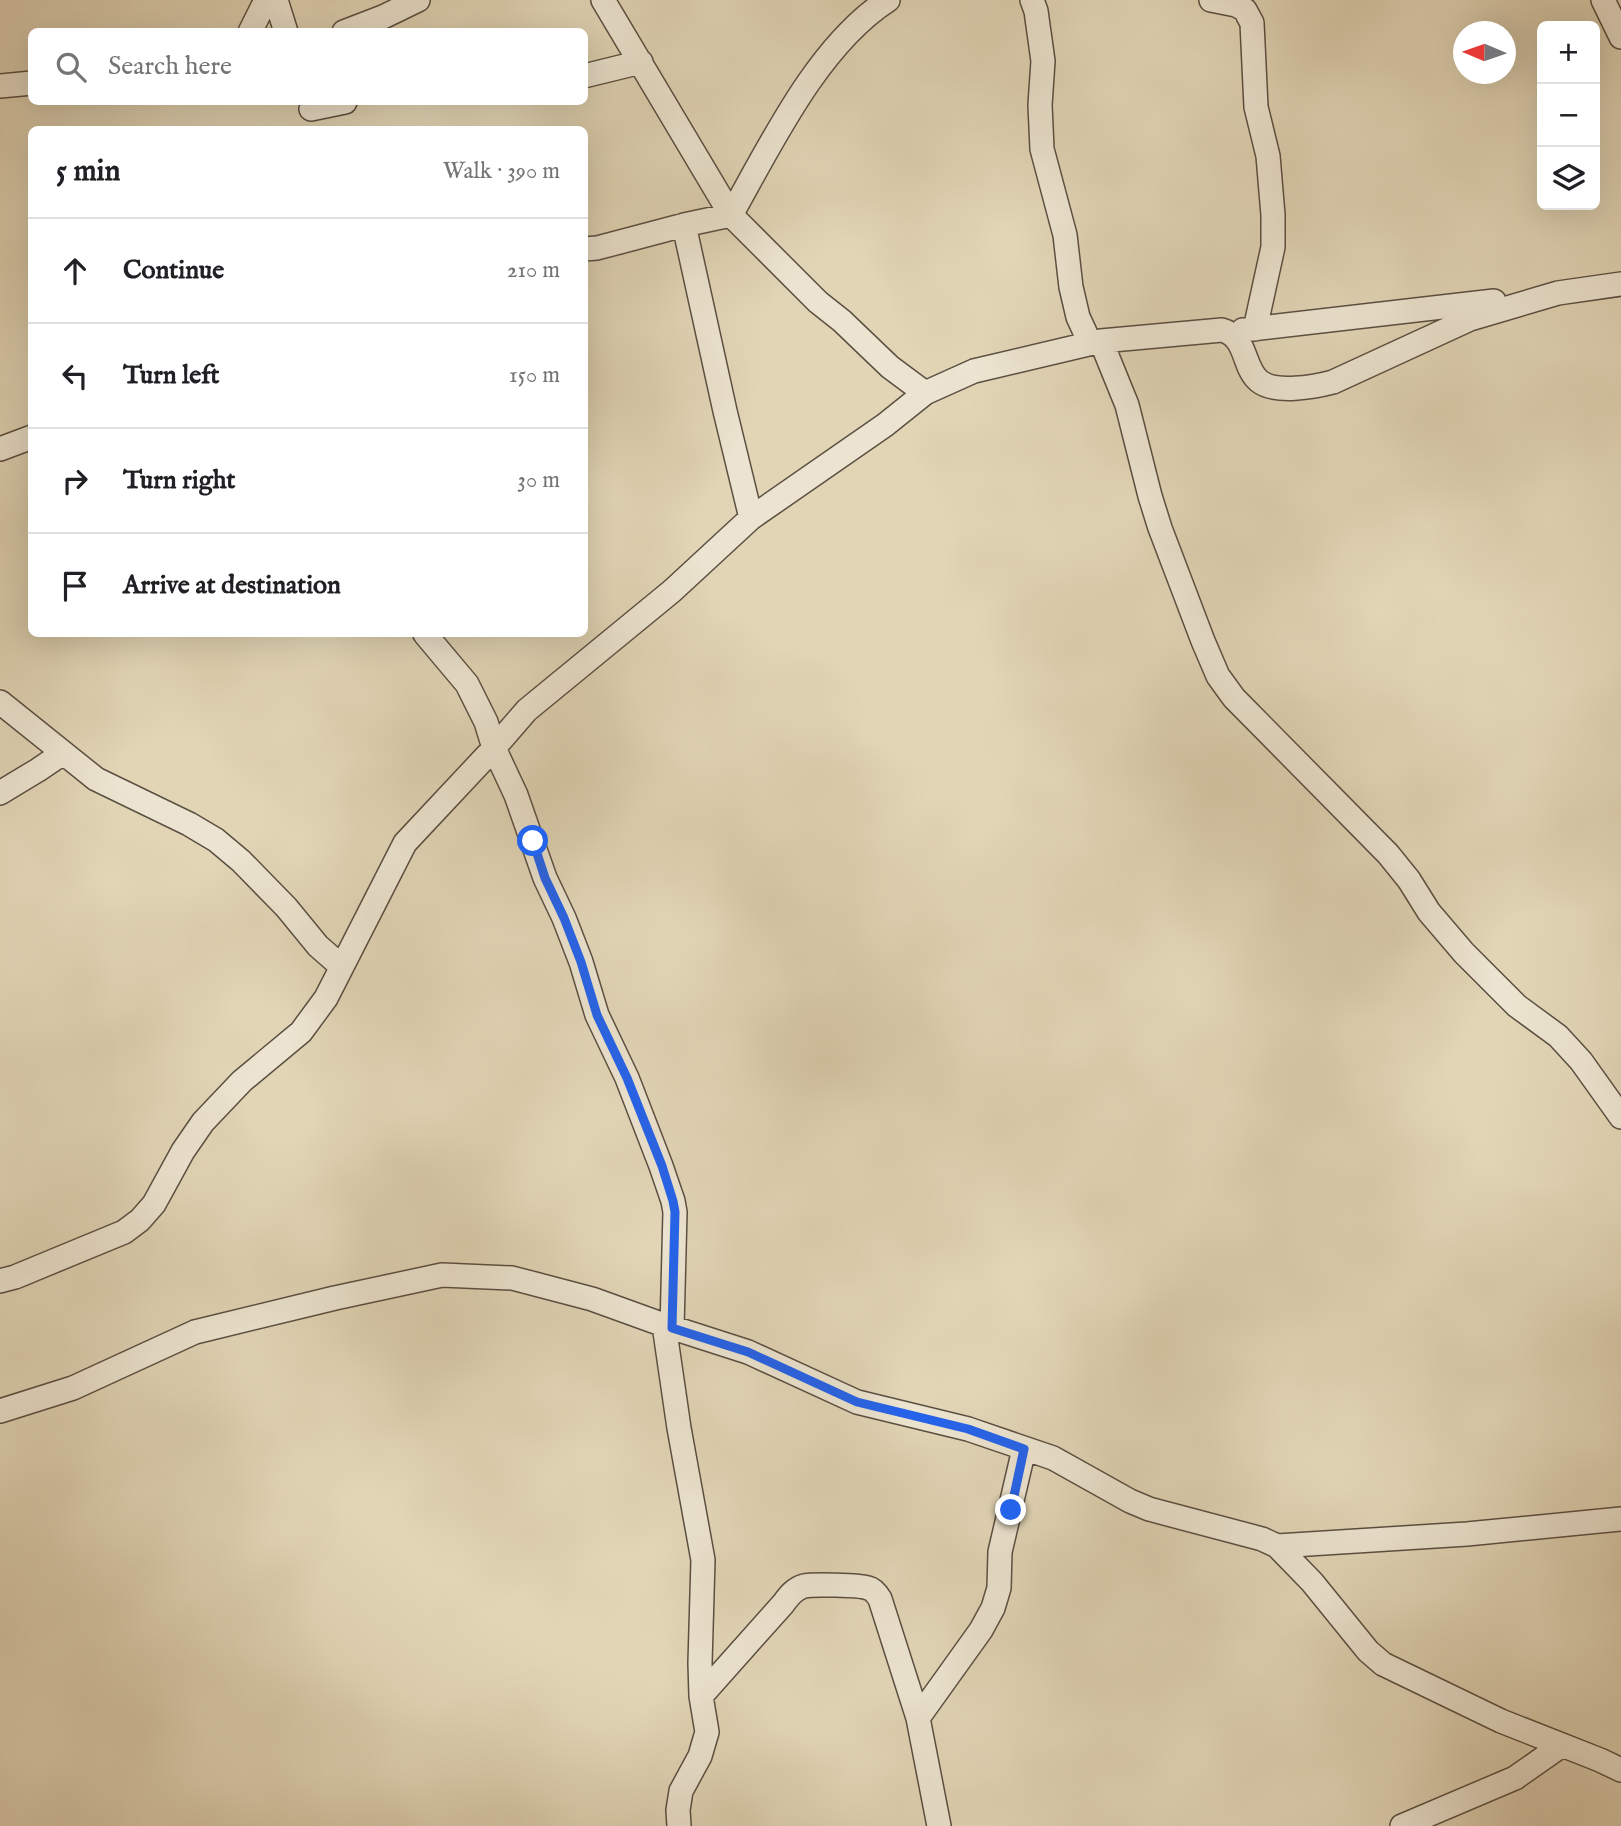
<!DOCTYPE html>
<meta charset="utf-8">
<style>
:root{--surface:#fff;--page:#f6f6f6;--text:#202124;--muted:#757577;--line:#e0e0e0}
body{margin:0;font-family:"IM FELL English",serif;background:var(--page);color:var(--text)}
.controls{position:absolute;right:21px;top:21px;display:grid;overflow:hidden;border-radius:10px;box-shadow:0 7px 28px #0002}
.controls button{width:63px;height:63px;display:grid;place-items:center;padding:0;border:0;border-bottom:2px solid var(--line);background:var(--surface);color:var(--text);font:35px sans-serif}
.compass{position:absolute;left:1453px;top:21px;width:63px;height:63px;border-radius:50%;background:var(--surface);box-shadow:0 7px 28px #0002;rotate:272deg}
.stop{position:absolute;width:21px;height:21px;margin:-16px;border:5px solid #2563eb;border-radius:50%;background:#fff}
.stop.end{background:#2563eb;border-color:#fff;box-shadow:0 2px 7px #0008}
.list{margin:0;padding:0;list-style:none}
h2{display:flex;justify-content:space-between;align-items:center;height:91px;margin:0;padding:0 28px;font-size:30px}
h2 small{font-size:23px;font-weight:400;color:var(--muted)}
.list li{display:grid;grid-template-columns:46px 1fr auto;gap:21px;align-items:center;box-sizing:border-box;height:105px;padding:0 28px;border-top:2px solid var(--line)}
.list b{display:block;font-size:26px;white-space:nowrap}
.list em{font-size:23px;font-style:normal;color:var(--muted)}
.icon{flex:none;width:38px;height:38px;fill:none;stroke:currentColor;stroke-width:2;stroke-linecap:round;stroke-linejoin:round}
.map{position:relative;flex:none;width:1621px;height:1826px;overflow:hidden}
.search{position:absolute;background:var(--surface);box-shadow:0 7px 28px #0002;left:28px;top:28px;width:560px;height:77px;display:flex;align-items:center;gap:18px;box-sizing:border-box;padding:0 24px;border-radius:10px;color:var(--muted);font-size:26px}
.panel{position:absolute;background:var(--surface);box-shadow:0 7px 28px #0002;left:28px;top:126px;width:560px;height:511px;border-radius:10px}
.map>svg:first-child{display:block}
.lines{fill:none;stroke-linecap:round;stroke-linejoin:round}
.minor-casing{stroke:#5b4f42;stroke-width:26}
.minor{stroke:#ece4d0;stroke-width:23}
.route{stroke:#2563eb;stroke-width:9}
</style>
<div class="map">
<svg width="1621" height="1826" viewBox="0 0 1621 1826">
<rect width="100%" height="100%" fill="#e1d5b6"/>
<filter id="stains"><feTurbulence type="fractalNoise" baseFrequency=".00286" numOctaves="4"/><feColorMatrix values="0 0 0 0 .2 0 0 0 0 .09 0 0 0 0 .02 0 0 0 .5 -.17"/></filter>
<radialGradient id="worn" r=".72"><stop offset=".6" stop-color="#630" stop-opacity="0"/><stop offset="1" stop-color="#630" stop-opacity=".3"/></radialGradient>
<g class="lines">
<g class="minor-casing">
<path id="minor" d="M276 0 286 32
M603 0 731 215 818 302 842 321 890 367 925 393
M1032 0 1036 11 1043 61 1040 105 1042 149 1065 235 1071 287 1078 317 1090 343
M1211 0 1236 5 1245 10 1252 23 1256 107 1268 156 1273 215V247L1255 329
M1603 0 1621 37
M250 32 266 0
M344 32 383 17 418 0
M584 76 641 62
M0 86 32 83
M311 109 345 102
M684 225 725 411 751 518
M584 249 597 248 684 225 731 215C771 144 818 45 888 0
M1243 330 1494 301
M1101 341 1127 405 1150 496 1160 528 1203 641 1218 676 1234 698 1388 854 1409 880 1429 912 1464 953 1517 1006 1558 1036 1581 1061 1621 1117
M0 449 32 437
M425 634 467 684 486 722 494 748 516 795 545 878 564 918 581 962 597 1015 627 1078 661 1166 673 1201 675 1212 672 1328
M0 702 96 779 189 824 216 840 241 861 286 907 318 946 342 967
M0 793 38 770 63 753
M0 1281 15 1277 124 1232 140 1220 154 1204 183 1151 203 1122 242 1081 301 1032 326 998 405 843 494 748 527 710 672 591 751 518 885 425 925 393 974 371 1101 341 1222 330C1248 337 1242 367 1259 381 1275 394 1314 387 1333 382L1470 319 1558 293 1621 284
M664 1325 679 1428 703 1560 700 1663 701 1696 707 1732 700 1756 681 1791 678 1810 679 1826
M0 1411 73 1388 195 1332 335 1298 442 1275 512 1278 592 1299 664 1325 748 1352 857 1402 968 1429 1053 1458 1130 1501 1149 1509 1262 1539 1277 1546 1312 1582 1368 1651 1383 1664 1501 1721 1600 1760 1621 1770
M1277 1546 1467 1534 1621 1519
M701 1696 783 1604C789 1596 794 1589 804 1586 812 1584 860 1585 868 1588 873 1589 877 1594 880 1599L918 1718 939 1826
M918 1718 981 1630 993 1608 999 1588 1000 1552 1024 1449
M1402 1826 1515 1778 1562 1745"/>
</g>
<use href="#minor" class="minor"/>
</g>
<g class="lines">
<path class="route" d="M533 841 545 878 564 918 581 962 597 1015 627 1078 662 1166 673 1201 675 1212 672 1328 748 1352 857 1402 968 1429 1024 1449 1011 1510"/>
</g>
<rect width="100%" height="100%" filter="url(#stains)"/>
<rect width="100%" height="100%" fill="url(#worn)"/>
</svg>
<div class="controls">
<button>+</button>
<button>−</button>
<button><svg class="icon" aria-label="layers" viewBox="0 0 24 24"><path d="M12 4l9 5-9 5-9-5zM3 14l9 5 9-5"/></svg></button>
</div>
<svg class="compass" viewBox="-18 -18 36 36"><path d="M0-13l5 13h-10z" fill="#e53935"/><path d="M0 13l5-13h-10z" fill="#757577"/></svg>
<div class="stop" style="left:533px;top:841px"></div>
<div class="stop end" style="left:1011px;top:1510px"></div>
<div class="search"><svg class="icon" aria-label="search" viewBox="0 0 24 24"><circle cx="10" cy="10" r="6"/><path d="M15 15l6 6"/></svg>Search here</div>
<section class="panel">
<h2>5 min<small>Walk · 390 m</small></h2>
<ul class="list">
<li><svg class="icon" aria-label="ahead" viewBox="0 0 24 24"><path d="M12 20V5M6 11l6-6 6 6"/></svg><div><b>Continue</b></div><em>210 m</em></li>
<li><svg class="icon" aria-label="left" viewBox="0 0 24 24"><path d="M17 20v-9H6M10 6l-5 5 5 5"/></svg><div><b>Turn left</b></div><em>150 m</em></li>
<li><svg class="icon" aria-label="right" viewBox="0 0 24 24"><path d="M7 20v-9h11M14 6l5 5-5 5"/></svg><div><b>Turn right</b></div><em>30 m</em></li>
<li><svg class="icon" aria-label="arrive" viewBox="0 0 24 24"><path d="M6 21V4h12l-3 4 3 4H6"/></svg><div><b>Arrive at destination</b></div></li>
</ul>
</section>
</div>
